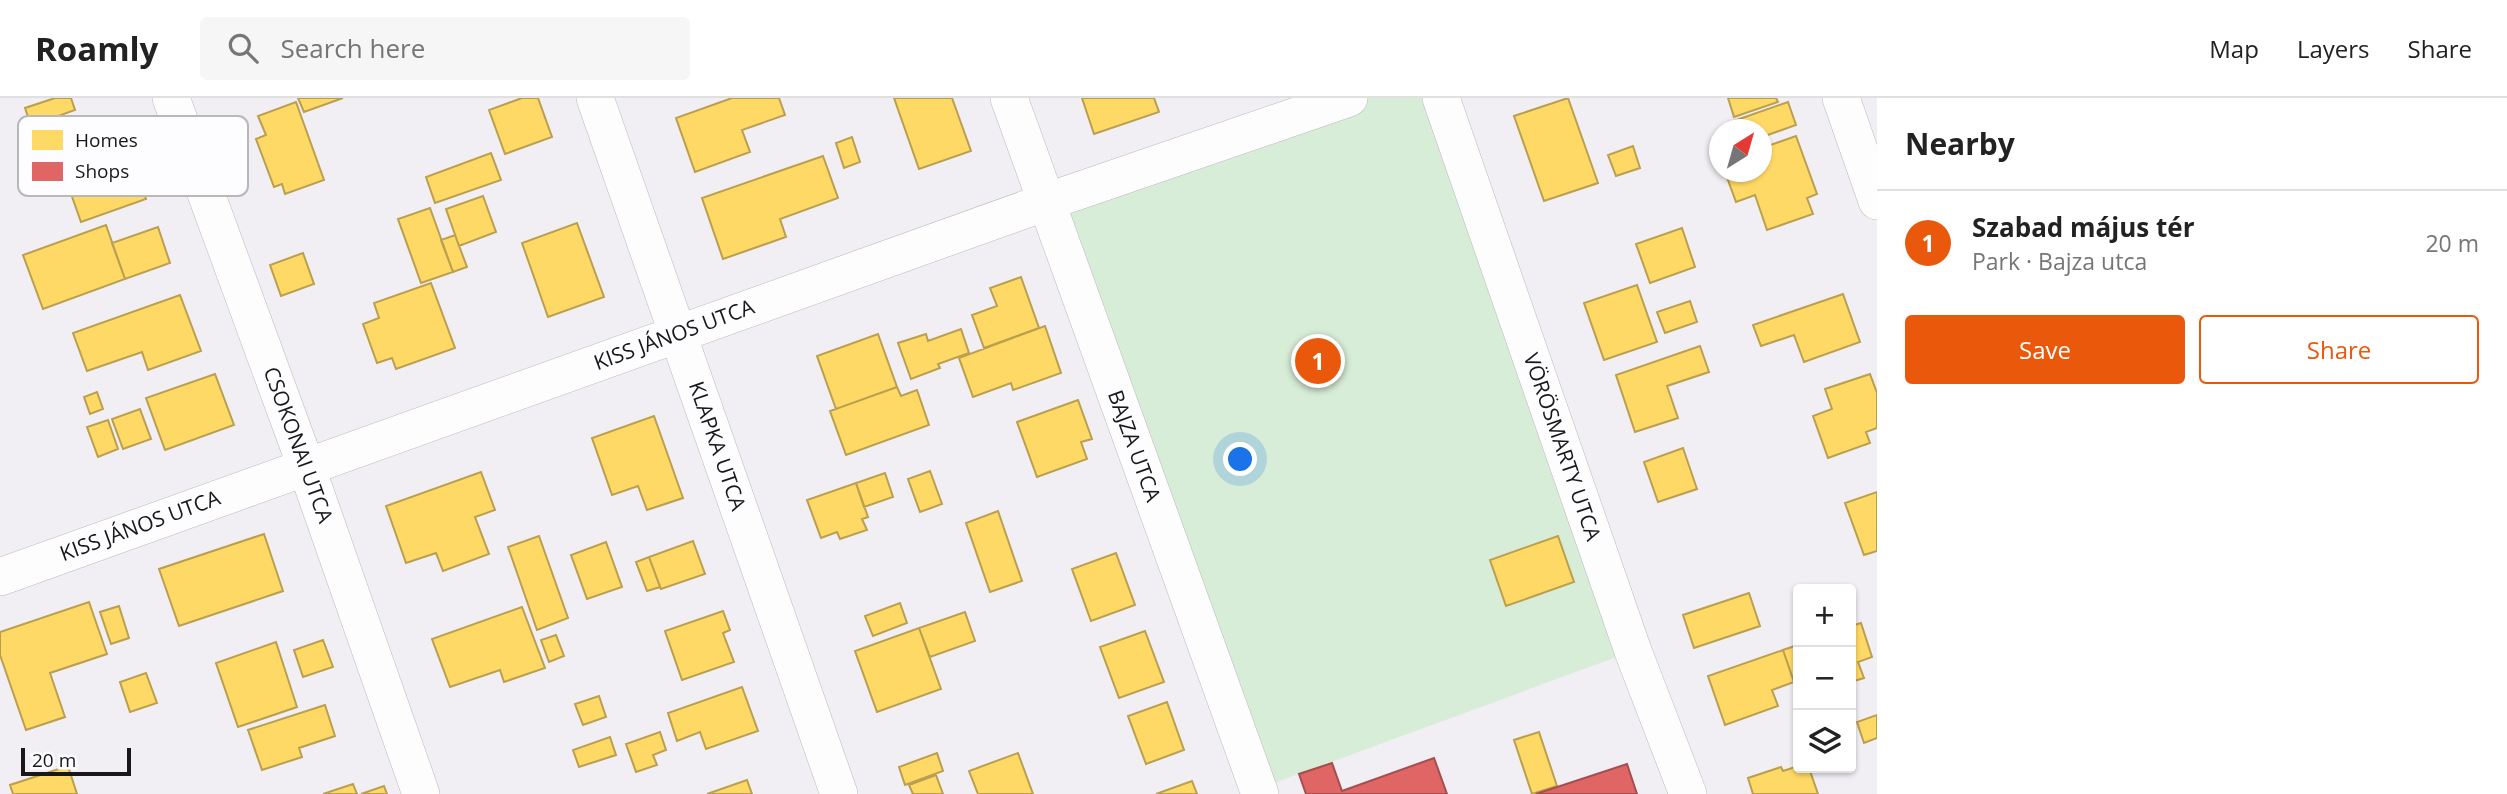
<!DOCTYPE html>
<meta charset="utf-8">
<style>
:root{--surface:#fff;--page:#f6f6f6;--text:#222;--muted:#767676;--line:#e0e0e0;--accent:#ea580c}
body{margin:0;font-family:"Open Sans",sans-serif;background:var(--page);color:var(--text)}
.controls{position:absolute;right:21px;bottom:21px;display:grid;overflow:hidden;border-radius:7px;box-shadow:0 2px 5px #0004}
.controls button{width:63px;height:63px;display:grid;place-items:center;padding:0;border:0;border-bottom:2px solid var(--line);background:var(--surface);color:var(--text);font:35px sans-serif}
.compass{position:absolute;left:1709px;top:21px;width:63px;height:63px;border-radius:50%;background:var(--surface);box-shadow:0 2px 5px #0004;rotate:37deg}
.scale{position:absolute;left:21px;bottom:18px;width:110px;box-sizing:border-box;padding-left:7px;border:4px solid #18171a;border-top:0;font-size:19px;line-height:24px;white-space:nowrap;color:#18171a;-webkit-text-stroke:5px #fdfcff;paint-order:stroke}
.you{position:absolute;left:1241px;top:362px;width:24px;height:24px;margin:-18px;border:5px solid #fff;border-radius:50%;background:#1a73e8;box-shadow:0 0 0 10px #1a73e833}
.badge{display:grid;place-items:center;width:46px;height:46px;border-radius:50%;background:var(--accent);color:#fff;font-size:23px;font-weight:700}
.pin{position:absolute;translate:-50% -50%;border:4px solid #fff;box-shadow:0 2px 7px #0006}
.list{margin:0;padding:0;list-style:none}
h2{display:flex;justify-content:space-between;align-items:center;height:91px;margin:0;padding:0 28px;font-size:30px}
h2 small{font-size:23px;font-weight:400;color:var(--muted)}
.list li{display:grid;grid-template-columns:46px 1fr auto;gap:21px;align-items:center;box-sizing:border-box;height:105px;padding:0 28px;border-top:2px solid var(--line)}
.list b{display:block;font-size:26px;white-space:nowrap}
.list p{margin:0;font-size:23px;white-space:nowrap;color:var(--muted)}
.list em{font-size:23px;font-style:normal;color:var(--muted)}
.actions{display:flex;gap:14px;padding:21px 28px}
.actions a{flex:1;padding:16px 0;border:2px solid var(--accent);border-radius:7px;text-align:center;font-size:24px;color:var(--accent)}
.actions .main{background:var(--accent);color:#fff}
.icon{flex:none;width:38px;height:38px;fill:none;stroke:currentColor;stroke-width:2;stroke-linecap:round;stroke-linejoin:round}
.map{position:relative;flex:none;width:1877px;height:696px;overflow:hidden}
header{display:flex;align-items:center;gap:42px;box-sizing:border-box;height:98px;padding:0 35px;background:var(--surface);border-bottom:2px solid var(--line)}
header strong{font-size:33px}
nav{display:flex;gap:38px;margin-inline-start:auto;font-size:24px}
.search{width:490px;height:63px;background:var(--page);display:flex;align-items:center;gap:18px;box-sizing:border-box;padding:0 24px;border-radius:7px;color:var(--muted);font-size:26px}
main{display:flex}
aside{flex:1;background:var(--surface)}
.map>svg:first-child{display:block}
.green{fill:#d8edd8}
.homes{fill:#ffd966;stroke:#ba9f4f;stroke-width:2}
.shops{fill:#e06666;stroke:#a44e4f;stroke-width:2}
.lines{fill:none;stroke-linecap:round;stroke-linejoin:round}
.minor-casing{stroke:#bab9bc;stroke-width:38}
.minor{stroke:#fdfdfd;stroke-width:37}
.labels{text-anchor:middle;stroke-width:7;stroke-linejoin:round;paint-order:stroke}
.street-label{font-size:21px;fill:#18171a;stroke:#fdfcff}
.key{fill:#fdfcff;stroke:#b8b7ba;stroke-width:2}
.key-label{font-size:19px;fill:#18171a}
</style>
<header>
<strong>Roamly</strong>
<div class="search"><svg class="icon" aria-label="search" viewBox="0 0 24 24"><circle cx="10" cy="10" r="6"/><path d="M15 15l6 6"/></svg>Search here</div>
<nav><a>Map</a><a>Layers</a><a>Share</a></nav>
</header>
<main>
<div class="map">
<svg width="1877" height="696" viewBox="0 0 1877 696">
<rect width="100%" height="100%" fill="#f1eff4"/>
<path class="green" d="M1349 0H1441L1633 553 1258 691 1046 104Z"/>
<path class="homes" d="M55 0H71L75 12 31 28 25 10Z
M298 0H343L304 14Z
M522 0H538L552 39 505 56 489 12Z
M732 0H779L785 17 742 32 750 54 695 74 676 20Z
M894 0H952L971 53 919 71Z
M1082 0H1154L1159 14 1094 36Z
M1568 0 1598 85 1544 103 1514 18Z
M1728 0H1776L1778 4 1734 19Z
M296 4 324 82 285 96 282 86 274 89 256 41 266 37 258 18Z
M1788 4 1796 27 1762 39V32H1730L1728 25Z
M1796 38 1817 96 1807 100 1813 116 1767 132 1755 97 1736 104 1725 74H1762V50Z
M123 39 146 101 81 124 59 62Z
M852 39 860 64 844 70 836 45Z
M1633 48 1640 70 1616 78 1608 57Z
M491 55 501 82 435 105 426 79Z
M823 58 838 100 780 121 786 139 723 161 702 100Z
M483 98 496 134 459 148 446 111Z
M430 110 453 174 421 185 398 121Z
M577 125 604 199 548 219 522 145Z
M106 127 125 181 43 211 23 157Z
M158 129 170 165 125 181 112 145Z
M1682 130 1695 169 1650 185 1636 146Z
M455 137 467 169 453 174 441 142Z
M303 155 314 186 281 198 270 167Z
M1021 179 1039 230 984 250 972 217 997 208 990 190Z
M431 185 455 250 396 271 392 260 377 265 363 226 379 220 374 205Z
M1637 187 1657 244 1604 262 1584 205Z
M1843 196 1860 244 1804 264 1794 237 1761 248 1753 227Z
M180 197 201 253 148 272 142 254 87 273 73 235Z
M1690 203 1697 224 1665 235 1657 214Z
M1045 228 1061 275 1013 292 1011 285 973 299 959 260Z
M961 231 969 255 938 266 940 270 911 281 898 245 926 236 928 243Z
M878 236 897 289 836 311 817 258Z
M1700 248 1709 274 1667 288 1678 320 1635 334 1616 277Z
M215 276 234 327 165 352 146 300Z
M1870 276 1877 295V330L1866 334 1870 345 1828 360 1813 318 1832 311 1825 291Z
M897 289 901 298 917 292 929 327 846 357 830 313Z
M97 294 103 311 90 316 84 299Z
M1078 302 1092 341 1081 344 1087 361 1037 379 1017 324Z
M140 311 151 341 123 351 112 321Z
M654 318 683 400 647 412 638 388 612 397 592 340Z
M108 322 118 351 98 359 87 329Z
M1683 350 1697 391 1658 404 1644 364Z
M930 373 942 406 920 414 908 381Z
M481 374 495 412 475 419 489 456 443 473 436 455 406 465 386 408Z
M885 375 893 399 864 409 856 385Z
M856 385 868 419 862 421 867 432 840 441 837 434 821 440 807 402Z
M1877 394V453L1864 457 1845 405Z
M998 413 1022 483 990 494 966 425Z
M264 436 283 493 179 528 159 471Z
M539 438 568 520 537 532 508 449Z
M1558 438 1574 484 1506 508 1490 462Z
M693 443 705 476 661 491 649 459Z
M606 444 622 489 587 501 571 457Z
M1116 455 1135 507 1091 523 1072 471Z
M649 459 660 489 647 493 636 464Z
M1749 495 1760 528 1694 550 1683 517Z
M89 504 107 556 50 575 65 619 26 632 0 557V534Z
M900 505 907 525 873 538 865 518Z
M119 508 129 540 111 546 100 514Z
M522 509 545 570 504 584 500 572 450 589 432 541Z
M723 513 730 532 723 535 734 564 682 582 665 533Z
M965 514 975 543 930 559 919 530Z
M1861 525 1872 559 1858 564 1864 580 1851 584V528Z
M919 530 941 591 877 614 855 553Z
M1145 533 1164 584 1119 600 1100 549Z
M556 537 564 558 549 564 541 542Z
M323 542 333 569 303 579 294 552Z
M276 544 297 609 238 629 216 565Z
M1798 547V583L1794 584 1783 552Z
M1783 552 1794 584 1772 592 1778 608 1725 627 1708 578Z
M146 575 157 605 130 614 120 584Z
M742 589 758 633 706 651 700 634 677 643 668 615Z
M599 598 606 619 583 627 575 606Z
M1167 604 1184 652 1146 666 1128 618Z
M325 607 335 638 299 650 302 659 262 672 248 632Z
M1877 617V640L1864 645 1857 624Z
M660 634 666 652 653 657 657 667 636 674 626 646Z
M1539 634 1557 688 1532 696 1514 642Z
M610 639 616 657 579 669 573 652Z
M937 655 943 673 905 687 899 669Z
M1018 655 1033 696H978L969 673Z
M68 668 77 696H13L10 687Z
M1798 668 1809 670 1818 696H1753L1748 680 1781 669 1783 673Z
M936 677 943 696H913L909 687Z
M747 682 752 696H707Z
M1192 683 1197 696H1156Z
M353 686 357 696H323Z
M384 688 387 696H361Z"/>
<path class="shops" d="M1434 660 1447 696H1306L1299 676 1332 665 1342 693Z
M1627 666 1637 696H1536Z"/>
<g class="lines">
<g class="minor-casing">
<path id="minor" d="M171 0 306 368 421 696
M595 0 839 696
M1009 0 1260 696
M1441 0 1633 553 1688 696
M1841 0 1877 103
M0 479 1046 104 1349 0"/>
</g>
<use href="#minor" class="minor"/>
</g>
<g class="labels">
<g class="street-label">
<text transform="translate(674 237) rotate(-20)" y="7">KISS JÁNOS UTCA</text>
<text transform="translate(298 347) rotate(70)" y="7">CSOKONAI UTCA</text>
<text transform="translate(717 348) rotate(71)" y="7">KLAPKA UTCA</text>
<text transform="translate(1134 348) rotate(70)" y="7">BAJZA UTCA</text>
<text transform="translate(1562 349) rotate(71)" y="7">VÖRÖSMARTY UTCA</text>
<text transform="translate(140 428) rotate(-20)" y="7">KISS JÁNOS UTCA</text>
</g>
</g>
<rect x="18" y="18" width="230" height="80" rx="10" class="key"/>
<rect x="32" y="32" width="31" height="20" fill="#ffd966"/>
<rect x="32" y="64" width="31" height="19" fill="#e06666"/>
<g class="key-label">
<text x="75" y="49">Homes</text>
<text x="75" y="80">Shops</text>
</g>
</svg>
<div class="controls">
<button>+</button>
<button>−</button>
<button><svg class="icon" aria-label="layers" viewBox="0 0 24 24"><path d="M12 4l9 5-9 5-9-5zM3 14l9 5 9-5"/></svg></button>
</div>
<svg class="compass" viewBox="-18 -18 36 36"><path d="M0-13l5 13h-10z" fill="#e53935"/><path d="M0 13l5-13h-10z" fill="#767676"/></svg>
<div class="scale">20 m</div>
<div class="you"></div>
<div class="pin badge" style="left:1318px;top:263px">1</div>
</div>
<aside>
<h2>Nearby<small></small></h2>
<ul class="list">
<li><span class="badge">1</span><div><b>Szabad május tér</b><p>Park · Bajza utca</p></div><em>20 m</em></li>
</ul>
<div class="actions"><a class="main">Save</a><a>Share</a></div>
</aside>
</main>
